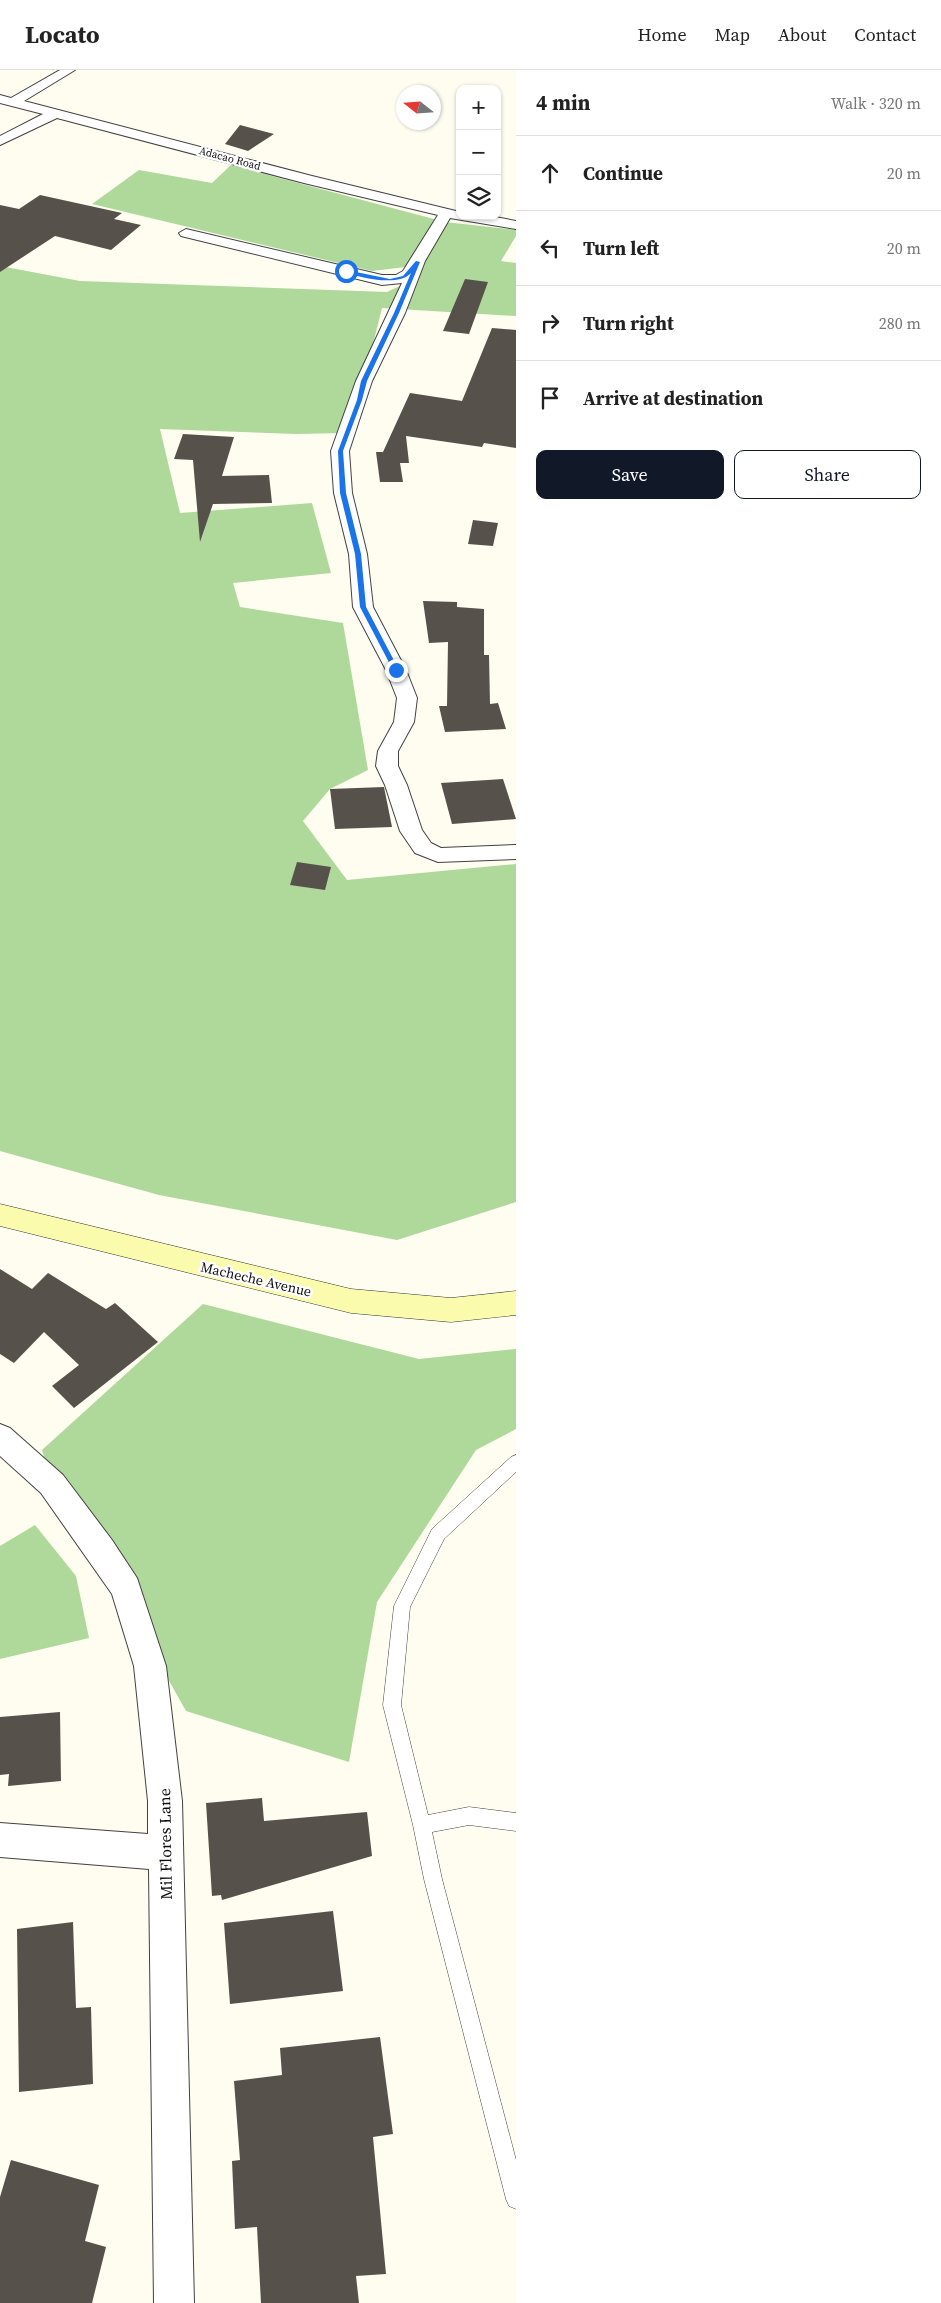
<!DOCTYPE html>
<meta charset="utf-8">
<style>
:root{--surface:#fff;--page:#f6f6f6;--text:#222;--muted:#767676;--line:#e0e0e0;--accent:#111827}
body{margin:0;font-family:"Source Serif 4",serif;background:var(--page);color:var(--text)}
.controls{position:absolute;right:15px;top:15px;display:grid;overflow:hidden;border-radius:10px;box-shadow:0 1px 4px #0004}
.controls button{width:45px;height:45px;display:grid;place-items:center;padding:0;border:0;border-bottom:1px solid var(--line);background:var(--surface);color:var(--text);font:25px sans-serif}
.compass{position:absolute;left:396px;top:15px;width:45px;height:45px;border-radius:50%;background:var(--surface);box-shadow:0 1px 4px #0004;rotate:287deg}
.stop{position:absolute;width:15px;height:15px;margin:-11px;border:4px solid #1a73e8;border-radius:50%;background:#fff}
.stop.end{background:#1a73e8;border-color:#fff;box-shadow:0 1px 5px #0008}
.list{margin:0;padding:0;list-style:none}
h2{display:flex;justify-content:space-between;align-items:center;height:65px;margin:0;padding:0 20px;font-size:21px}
h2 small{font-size:16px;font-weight:400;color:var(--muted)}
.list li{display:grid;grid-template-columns:32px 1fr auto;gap:15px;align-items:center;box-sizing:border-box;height:75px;padding:0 20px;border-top:1px solid var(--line)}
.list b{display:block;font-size:19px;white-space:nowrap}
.list em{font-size:16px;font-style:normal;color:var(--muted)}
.actions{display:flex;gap:10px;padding:15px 20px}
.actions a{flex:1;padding:11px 0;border:1px solid var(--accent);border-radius:10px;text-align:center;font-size:18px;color:var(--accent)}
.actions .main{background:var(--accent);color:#fff}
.icon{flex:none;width:28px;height:28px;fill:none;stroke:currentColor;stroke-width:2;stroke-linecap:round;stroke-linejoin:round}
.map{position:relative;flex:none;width:516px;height:2233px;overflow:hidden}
header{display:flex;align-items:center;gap:30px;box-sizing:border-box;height:70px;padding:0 25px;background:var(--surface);border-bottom:1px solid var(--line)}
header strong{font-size:24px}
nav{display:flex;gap:28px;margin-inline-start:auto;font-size:18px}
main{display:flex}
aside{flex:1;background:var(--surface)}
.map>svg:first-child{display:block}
.forest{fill:#afd89b}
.building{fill:#57514b}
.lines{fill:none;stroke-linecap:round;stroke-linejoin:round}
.service-casing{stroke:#414141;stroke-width:1}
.minor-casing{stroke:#414141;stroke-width:2}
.secondary-casing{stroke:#303030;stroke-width:1}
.service{fill:#fff;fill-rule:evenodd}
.minor{fill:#fff;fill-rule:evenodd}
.secondary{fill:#fbfbae;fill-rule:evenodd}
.route{fill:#1a73e8}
.labels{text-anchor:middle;stroke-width:5;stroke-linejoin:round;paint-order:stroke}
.far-street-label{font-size:11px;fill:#0e0e0e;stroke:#fff}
.street-label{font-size:14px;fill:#0e0e0e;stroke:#fff}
.near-street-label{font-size:16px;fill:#0e0e0e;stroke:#fff}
</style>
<header>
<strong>Locato</strong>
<nav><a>Home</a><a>Map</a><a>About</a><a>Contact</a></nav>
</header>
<main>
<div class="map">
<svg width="516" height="2233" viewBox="0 0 516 2233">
<rect width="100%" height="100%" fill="#fefdf0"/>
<path class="forest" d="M231 95 445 152 516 160V166L501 191 516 193V246L382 238 359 330 344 363 297 364 160 359 180 443 312 433 331 503 233 513 240 537 343 553 368 700 330 719 303 751 347 810 516 794V1132L397 1170 159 1125 0 1081V196L80 211 387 222 415 209 422 195 372 201 92 134 139 100 212 113Z
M203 1234 419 1289 516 1279V1359L476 1380 377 1532 349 1692 186 1641 139 1557 52 1414 42 1380Z
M35 1455 76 1506 89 1568 0 1589V1476Z"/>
<path class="building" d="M240 55 274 64 248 81 225 74Z
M40 125 122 143 114 149 141 155 111 180 55 166 0 202V135L19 139Z
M465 209 488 212 469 264 443 261Z
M492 258 516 260V378L484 373 482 377 406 366 409 393H400L403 412H380L376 382H383L410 323 462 331Z
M183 364 234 367 222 406 269 405 272 433 213 434 200 472 193 390 174 389Z
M473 450 498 453 493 476 468 474Z
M423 531 457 532V537L484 539V585H489L490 634 498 633 506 659 445 662 439 636H447L448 572 429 573Z
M503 709 516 749 452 754 441 713Z
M384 717 392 757 335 759 330 719Z
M297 792 331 797 325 820 290 815Z
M0 1199 32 1219 48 1203 106 1239 115 1233 158 1272 74 1338 52 1316 79 1295 44 1262 14 1293 0 1284Z
M60 1642 61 1711 8 1716 9 1704 0 1705V1647Z
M262 1728 264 1751 367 1742 372 1786 222 1830 221 1825 212 1826 206 1733Z
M333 1841 343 1921 230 1934 224 1853Z
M73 1852 76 1938 91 1937 93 2014 19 2022 17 1859Z
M380 1967 393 2064 373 2067 386 2204 356 2206 359 2233H261L257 2157 235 2159 232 2091 240 2090 234 2011 282 2005 280 1978Z
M11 2090 99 2115 85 2171 106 2177 92 2233H0V2127Z"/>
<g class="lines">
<g class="service-casing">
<path id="service" d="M516 1385V1402L444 1469 410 1537 401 1635 428 1745 469 1737 516 1743V1761L469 1755 432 1762 442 1809 516 2090V2139L509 2136 506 2129 424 1809 413 1755 383 1635 394 1536 432 1459 511 1387Z"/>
</g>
<g class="minor-casing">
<path id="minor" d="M60 0H75L24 31 312 106 460 142V146H490L516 151V159L450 148 425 191 405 243 372 311 349 381 352 423 367 484 373 537 406 600 417 628 414 652 398 681V696L407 715 422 760 431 773 441 778 516 775V789L438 792 415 783 400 761 385 715 376 696 378 681 394 652 397 628 386 600 353 537 349 484 334 423 331 381 356 311 402 213 382 215 181 166 179 163 186 159 382 205H396L403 201 438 145 304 113 57 48 0 75V66L43 44 0 33V25L11 28Z
M0 1354 10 1358 63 1405 112 1470 137 1508 166 1596 182 1731 194 2233H154L149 1799 0 1787V1753L148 1764V1731L134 1596 112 1524 41 1423 0 1386Z"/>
</g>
<g class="secondary-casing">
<path id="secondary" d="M0 1134 351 1219 451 1228 516 1221V1245L451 1252 351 1243 0 1156Z"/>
</g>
<use href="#service" class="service"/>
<use href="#minor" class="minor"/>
<use href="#secondary" class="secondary"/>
</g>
<path class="route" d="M416 191 420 192 399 243 367 311 362 330 343 381 346 423 361 484 366 537 399 600 396 602 393 600 360 537 355 484 340 423 338 381 357 330 361 311 394 243 411 203C399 217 358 208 343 201L346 200 390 209 403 206Z"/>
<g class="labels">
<g class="far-street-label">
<text transform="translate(230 88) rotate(15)" y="4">Adacao Road</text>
</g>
<g class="street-label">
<text transform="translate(256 1209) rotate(13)" y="5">Macheche Avenue</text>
</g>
<g class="near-street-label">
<text transform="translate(165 1774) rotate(-91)" y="6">Mil Flores Lane</text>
</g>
</g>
</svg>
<div class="controls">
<button>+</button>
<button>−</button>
<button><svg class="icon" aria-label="layers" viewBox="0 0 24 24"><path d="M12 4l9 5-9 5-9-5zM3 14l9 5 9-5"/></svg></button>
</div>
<svg class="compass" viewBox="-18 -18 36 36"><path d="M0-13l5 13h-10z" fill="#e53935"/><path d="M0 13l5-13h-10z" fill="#767676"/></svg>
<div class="stop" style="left:346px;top:201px"></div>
<div class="stop end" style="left:396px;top:600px"></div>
</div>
<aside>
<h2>4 min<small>Walk · 320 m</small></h2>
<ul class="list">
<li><svg class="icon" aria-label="ahead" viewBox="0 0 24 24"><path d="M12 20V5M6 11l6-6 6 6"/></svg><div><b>Continue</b></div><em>20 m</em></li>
<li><svg class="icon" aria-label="left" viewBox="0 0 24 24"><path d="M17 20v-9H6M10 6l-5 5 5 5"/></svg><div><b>Turn left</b></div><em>20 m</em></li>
<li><svg class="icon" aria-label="right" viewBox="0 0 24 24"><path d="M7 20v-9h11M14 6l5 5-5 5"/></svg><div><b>Turn right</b></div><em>280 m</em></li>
<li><svg class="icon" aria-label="arrive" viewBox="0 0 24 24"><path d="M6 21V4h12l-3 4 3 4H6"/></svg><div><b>Arrive at destination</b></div></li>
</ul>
<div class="actions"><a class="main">Save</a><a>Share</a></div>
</aside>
</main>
